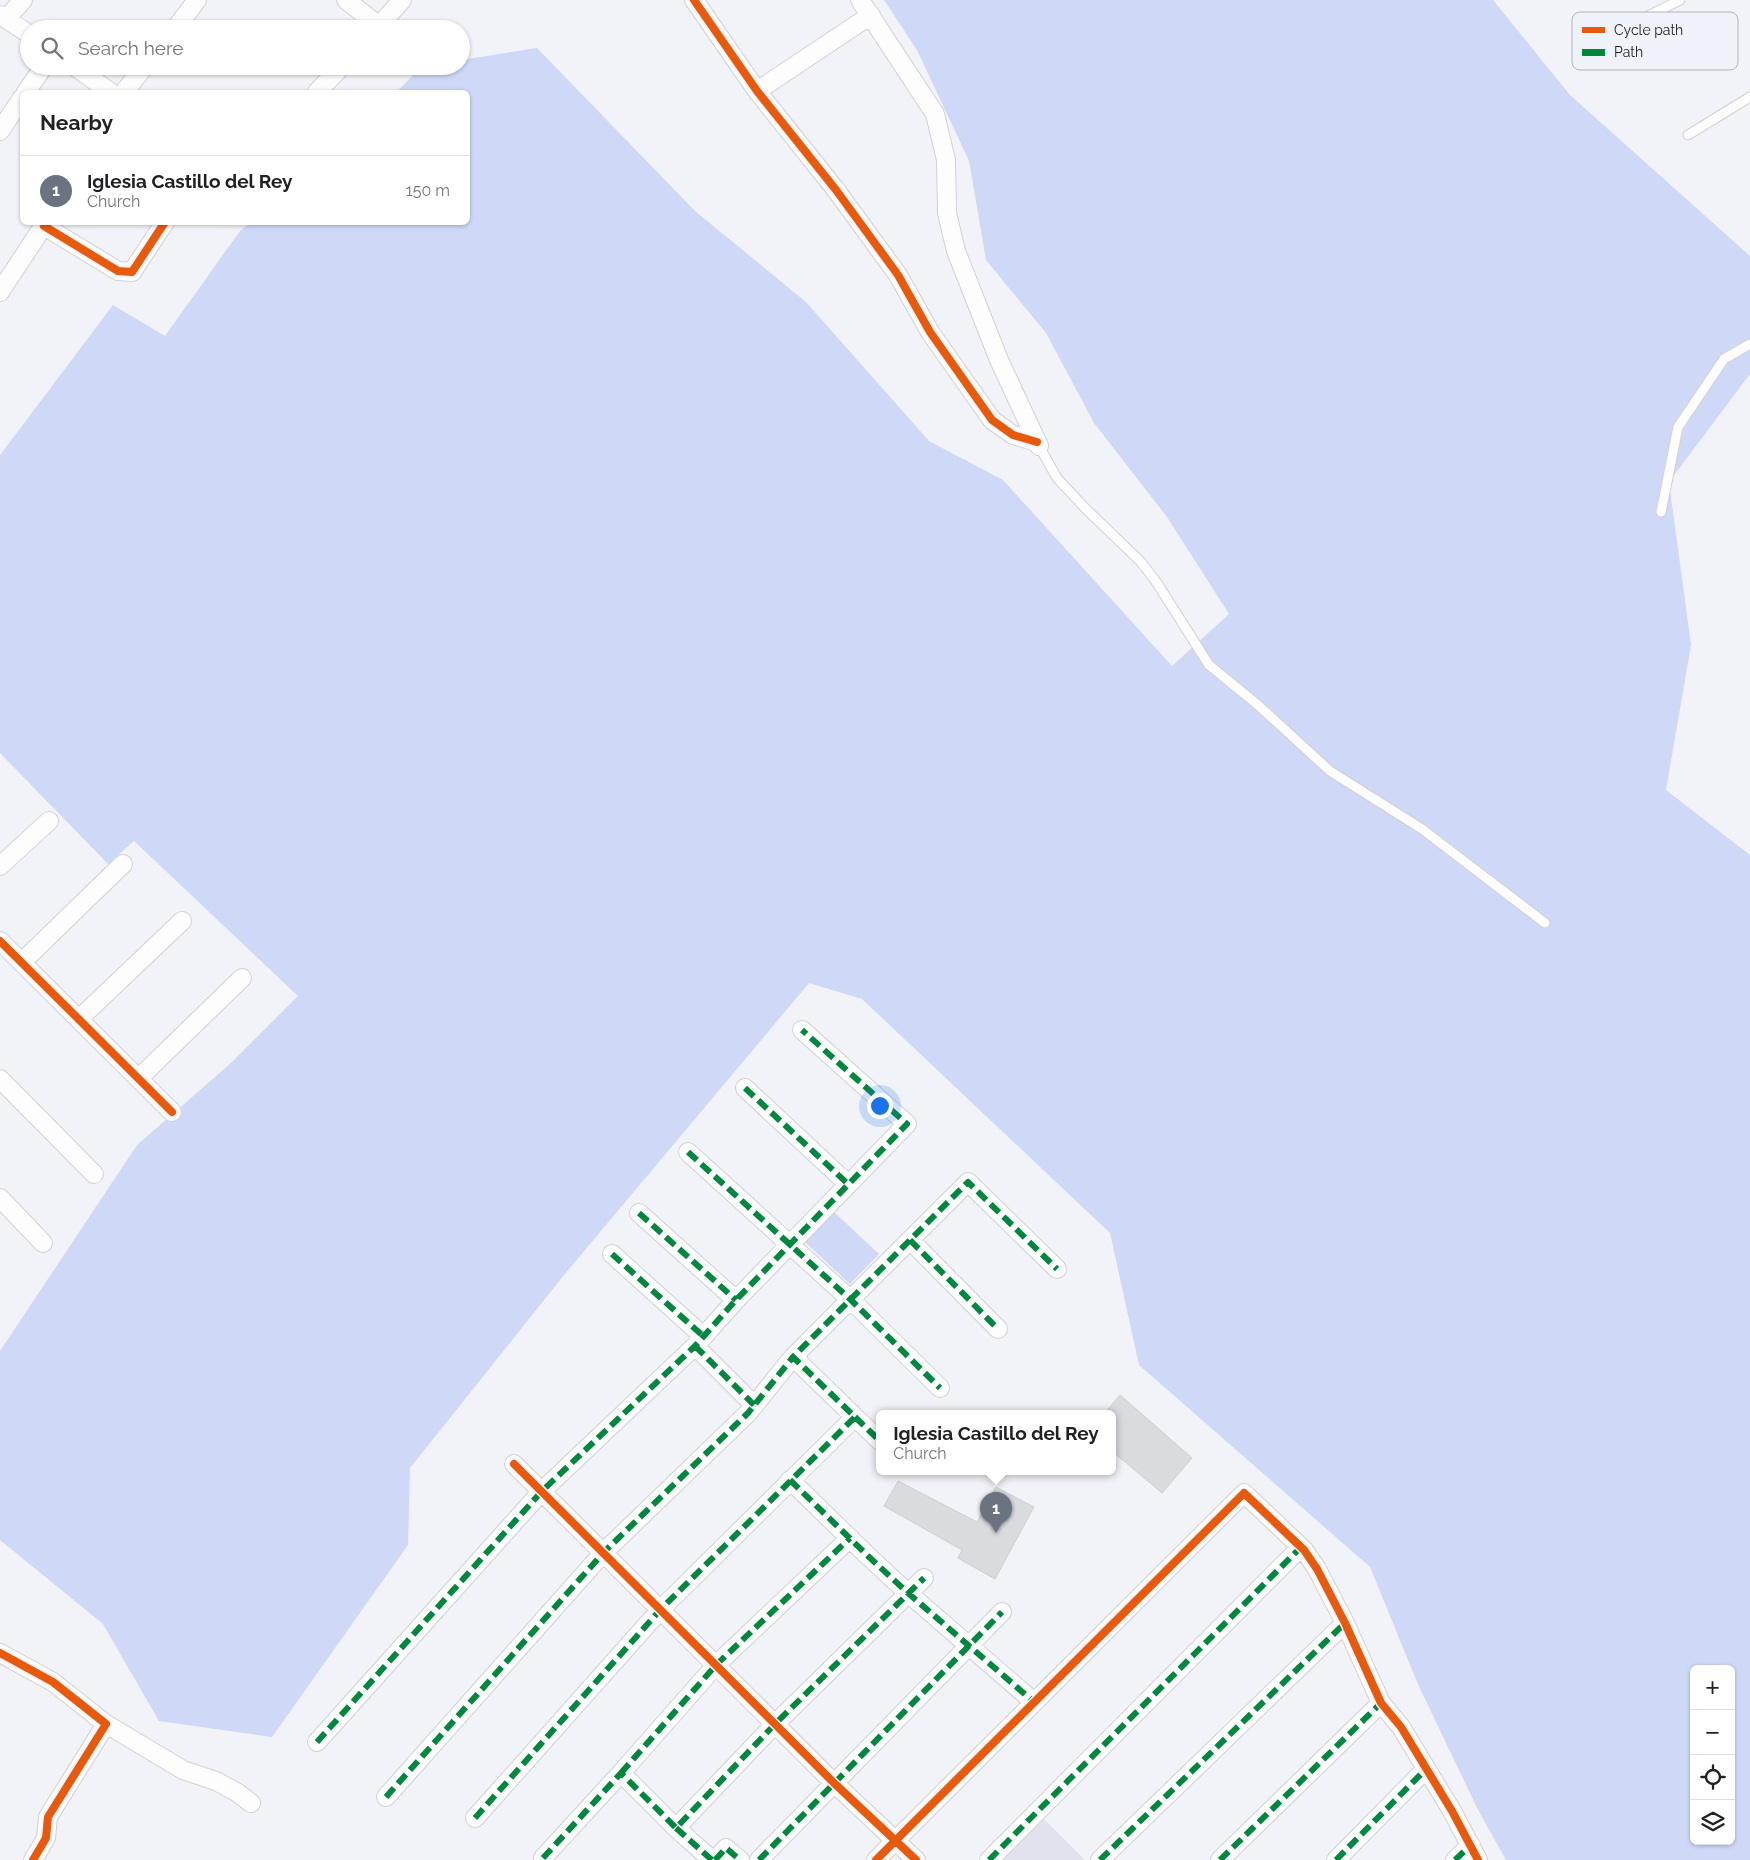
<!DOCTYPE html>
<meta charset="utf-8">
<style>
:root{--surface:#fff;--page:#f2f2f2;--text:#202124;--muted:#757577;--line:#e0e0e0;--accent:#db2777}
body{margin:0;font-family:Raleway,sans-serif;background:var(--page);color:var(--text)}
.controls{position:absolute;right:15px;bottom:15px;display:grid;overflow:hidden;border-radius:8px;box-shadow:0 1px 4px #0004}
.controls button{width:45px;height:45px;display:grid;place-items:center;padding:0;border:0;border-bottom:1px solid var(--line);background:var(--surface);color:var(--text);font:25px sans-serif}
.you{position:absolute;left:879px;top:1105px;width:18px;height:18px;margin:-12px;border:4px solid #fff;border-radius:50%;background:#1a73e8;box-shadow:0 0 0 8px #1a73e833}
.badge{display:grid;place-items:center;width:32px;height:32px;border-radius:50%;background:var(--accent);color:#fff;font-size:16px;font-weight:700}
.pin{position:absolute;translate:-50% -41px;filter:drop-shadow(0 1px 2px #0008)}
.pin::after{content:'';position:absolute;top:26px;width:18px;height:15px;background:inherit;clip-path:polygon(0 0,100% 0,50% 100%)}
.popup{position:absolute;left:876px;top:1410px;width:240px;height:65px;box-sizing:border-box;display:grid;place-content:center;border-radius:8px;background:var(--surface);filter:drop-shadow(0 1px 4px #0005);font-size:16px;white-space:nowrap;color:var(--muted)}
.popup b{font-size:19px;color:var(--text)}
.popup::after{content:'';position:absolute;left:50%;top:100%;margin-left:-10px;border:10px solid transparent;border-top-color:var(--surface)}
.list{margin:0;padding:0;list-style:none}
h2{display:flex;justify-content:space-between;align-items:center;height:65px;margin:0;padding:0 20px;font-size:21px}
h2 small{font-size:16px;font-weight:400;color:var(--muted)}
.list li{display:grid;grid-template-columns:32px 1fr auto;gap:15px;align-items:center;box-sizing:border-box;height:70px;padding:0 20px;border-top:1px solid var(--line)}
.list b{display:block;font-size:19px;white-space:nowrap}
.list p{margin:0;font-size:16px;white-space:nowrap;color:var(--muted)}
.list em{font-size:16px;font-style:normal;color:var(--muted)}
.icon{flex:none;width:28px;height:28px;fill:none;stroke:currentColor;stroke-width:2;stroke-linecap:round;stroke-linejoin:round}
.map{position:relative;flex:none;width:1750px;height:1860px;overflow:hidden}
.search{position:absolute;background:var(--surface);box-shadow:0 1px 4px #0004;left:20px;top:20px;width:450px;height:55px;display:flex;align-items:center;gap:12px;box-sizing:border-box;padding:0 18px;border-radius:28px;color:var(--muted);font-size:19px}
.panel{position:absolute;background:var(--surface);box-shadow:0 1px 4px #0004;left:20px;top:90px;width:450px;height:135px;border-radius:8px}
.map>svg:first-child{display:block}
.built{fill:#e0e3ec}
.green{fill:#cfd8f6;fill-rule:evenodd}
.building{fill:#dadbdf;stroke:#cdced2}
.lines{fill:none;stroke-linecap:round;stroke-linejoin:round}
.lane-casing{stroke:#d0d1d4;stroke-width:11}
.street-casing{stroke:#d0d1d4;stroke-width:20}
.lane{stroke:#fdfdfe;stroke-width:9}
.street{stroke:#fdfdfe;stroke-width:18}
.quiet{stroke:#00873e;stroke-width:6;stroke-dasharray:12 6;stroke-linecap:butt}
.cycleway-casing{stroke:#f0f2fa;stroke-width:11}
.cycleway{stroke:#e8590c;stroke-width:8}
.key{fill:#f0f2fa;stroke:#b0b2b8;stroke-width:1}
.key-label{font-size:14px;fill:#1b1c1e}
</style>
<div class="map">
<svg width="1750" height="1860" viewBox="0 0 1750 1860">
<rect width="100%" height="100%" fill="#f2f3f8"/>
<path class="built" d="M1042 1817 1085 1860H998Z"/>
<path class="green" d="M884 0H1493L1570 95 1750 256V374L1669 482 1691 645 1666 790 1750 855V1860H1506L1477 1808 1417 1682 1370 1567 1139 1365 1110 1233 862 999 809 983 564 1275 410 1468 408 1545 272 1737 159 1721 103 1624 0 1540V1351L137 1145 231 1063 298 996 134 841 108 864 0 753V455L113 305 165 336 240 231 250 223 468 222V92H396L422 67 461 66V60L537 48 695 211 806 302 929 441 1003 480 1172 666 1229 614 1167 517 1094 423 1046 333 986 260 969 161 917 50ZM1694 1669H1731V1841H1694Z
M833 1211 879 1254 850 1284 804 1241Z"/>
<path class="building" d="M1120 1395 1192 1458 1162 1493 1112 1451V1414H1104Z
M898 1481 977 1522 996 1487 1034 1507 995 1579 958 1558 962 1550 884 1506Z"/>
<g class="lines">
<g class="lane-casing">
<path id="lane" d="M1588 46 1680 0
M1688 135 1750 97
M1039 446 1057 478 1084 507 1141 562 1157 583 1209 665 1258 705 1330 771 1422 829 1545 923
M1661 512 1678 427 1724 359 1750 344"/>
</g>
<g class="street-casing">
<path id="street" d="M346 0 379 26 377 29
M694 0 757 91 836 190 898 275 930 332 992 420 1013 435 1037 442
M860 0 935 114 946 160 947 213 956 251 999 360 1039 446
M0 15 29 34
M6 19 23 0
M379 26 402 0
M175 29 197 0
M74 66 110 92
M757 91 871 15
M26 92 44 66
M124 92 145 66
M317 92 342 66
M0 131 22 98
M44 226 118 271 132 272 165 222
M0 292 46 222
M0 866 49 821
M0 941 172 1112
M22 962 123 864
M79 1019 182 921
M139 1078 242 978
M0 1079 94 1174
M745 1088 848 1184
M688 1152 851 1300 940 1388
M0 1198 43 1243
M639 1213 736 1300
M910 1240 998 1329
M612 1254 703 1336
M695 1346 754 1405
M855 1417 880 1441
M514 1464 834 1783 916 1860
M790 1480 869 1557 908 1593 1034 1702
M0 1653 53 1682 106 1724 48 1817 46 1838 33 1860
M106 1724 183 1770 216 1781 238 1793 251 1803
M317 1742 542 1491 695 1346 736 1300 907 1124 802 1030
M621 1773 716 1665 850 1538
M386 1797 604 1552 748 1413 793 1357
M475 1818 661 1609 855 1417 793 1357 968 1182 1057 1269
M676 1828 712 1860
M543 1858 621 1773 676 1828 775 1724 924 1578
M715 1860 726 1848 740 1860
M759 1860 1002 1612
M876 1860 1244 1493 1304 1550 1317 1569 1345 1623 1381 1703 1401 1727 1452 1811 1478 1860
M989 1860 1301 1547
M1100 1860 1345 1623
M1220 1860 1381 1703
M1336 1860 1426 1769
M1455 1860 1471 1845"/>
</g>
<use href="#lane" class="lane"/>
<use href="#street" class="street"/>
<path class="quiet" d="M745 1088 848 1184
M688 1152 851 1300 940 1388
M639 1213 736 1300
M910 1240 998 1329
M612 1254 703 1336
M695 1346 754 1405
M855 1417 880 1441
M790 1480 869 1557 908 1593 1034 1702
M317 1742 542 1491 695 1346 736 1300 907 1124 802 1030
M621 1773 716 1665 850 1538
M386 1797 604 1552 748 1413 793 1357
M475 1818 661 1609 855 1417 793 1357 968 1182 1057 1269
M676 1828 712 1860
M543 1858 621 1773 676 1828 775 1724 924 1578
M715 1860 726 1848 740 1860
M759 1860 1002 1612
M989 1860 1301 1547
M1100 1860 1345 1623
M1220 1860 1381 1703
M1336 1860 1426 1769
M1455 1860 1471 1845"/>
<g class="cycleway-casing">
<path id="cycleway" d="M694 0 757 91 836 190 898 275 930 332 992 420 1013 435 1037 442
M44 226 118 271 132 272 165 222
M0 941 172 1112
M514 1464 834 1783 916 1860
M0 1653 53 1682 106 1724 48 1817 46 1838 33 1860
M876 1860 1244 1493 1304 1550 1317 1569 1345 1623 1381 1703 1401 1727 1452 1811 1478 1860"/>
</g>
<use href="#cycleway" class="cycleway"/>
</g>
<rect x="1572" y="12" width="166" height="58" rx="8" class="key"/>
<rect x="1582" y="27" width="23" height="6" fill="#e8590c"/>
<rect x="1582" y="49" width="23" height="7" fill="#00873e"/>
<g class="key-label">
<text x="1614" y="35">Cycle path</text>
<text x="1614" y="57">Path</text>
</g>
</svg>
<div class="controls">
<button>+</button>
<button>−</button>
<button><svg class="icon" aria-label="locate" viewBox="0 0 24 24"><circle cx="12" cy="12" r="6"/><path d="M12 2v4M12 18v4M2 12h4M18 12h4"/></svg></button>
<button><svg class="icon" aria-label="layers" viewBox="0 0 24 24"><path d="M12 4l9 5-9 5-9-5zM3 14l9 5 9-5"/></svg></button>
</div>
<div class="you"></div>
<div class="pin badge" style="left:996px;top:1533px;background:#6b7280">1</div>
<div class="popup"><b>Iglesia Castillo del Rey</b>Church</div>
<div class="search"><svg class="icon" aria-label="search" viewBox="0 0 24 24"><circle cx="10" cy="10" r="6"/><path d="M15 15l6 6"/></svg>Search here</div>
<section class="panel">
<h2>Nearby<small></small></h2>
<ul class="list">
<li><span class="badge" style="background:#6b7280">1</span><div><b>Iglesia Castillo del Rey</b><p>Church</p></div><em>150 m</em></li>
</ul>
</section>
</div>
